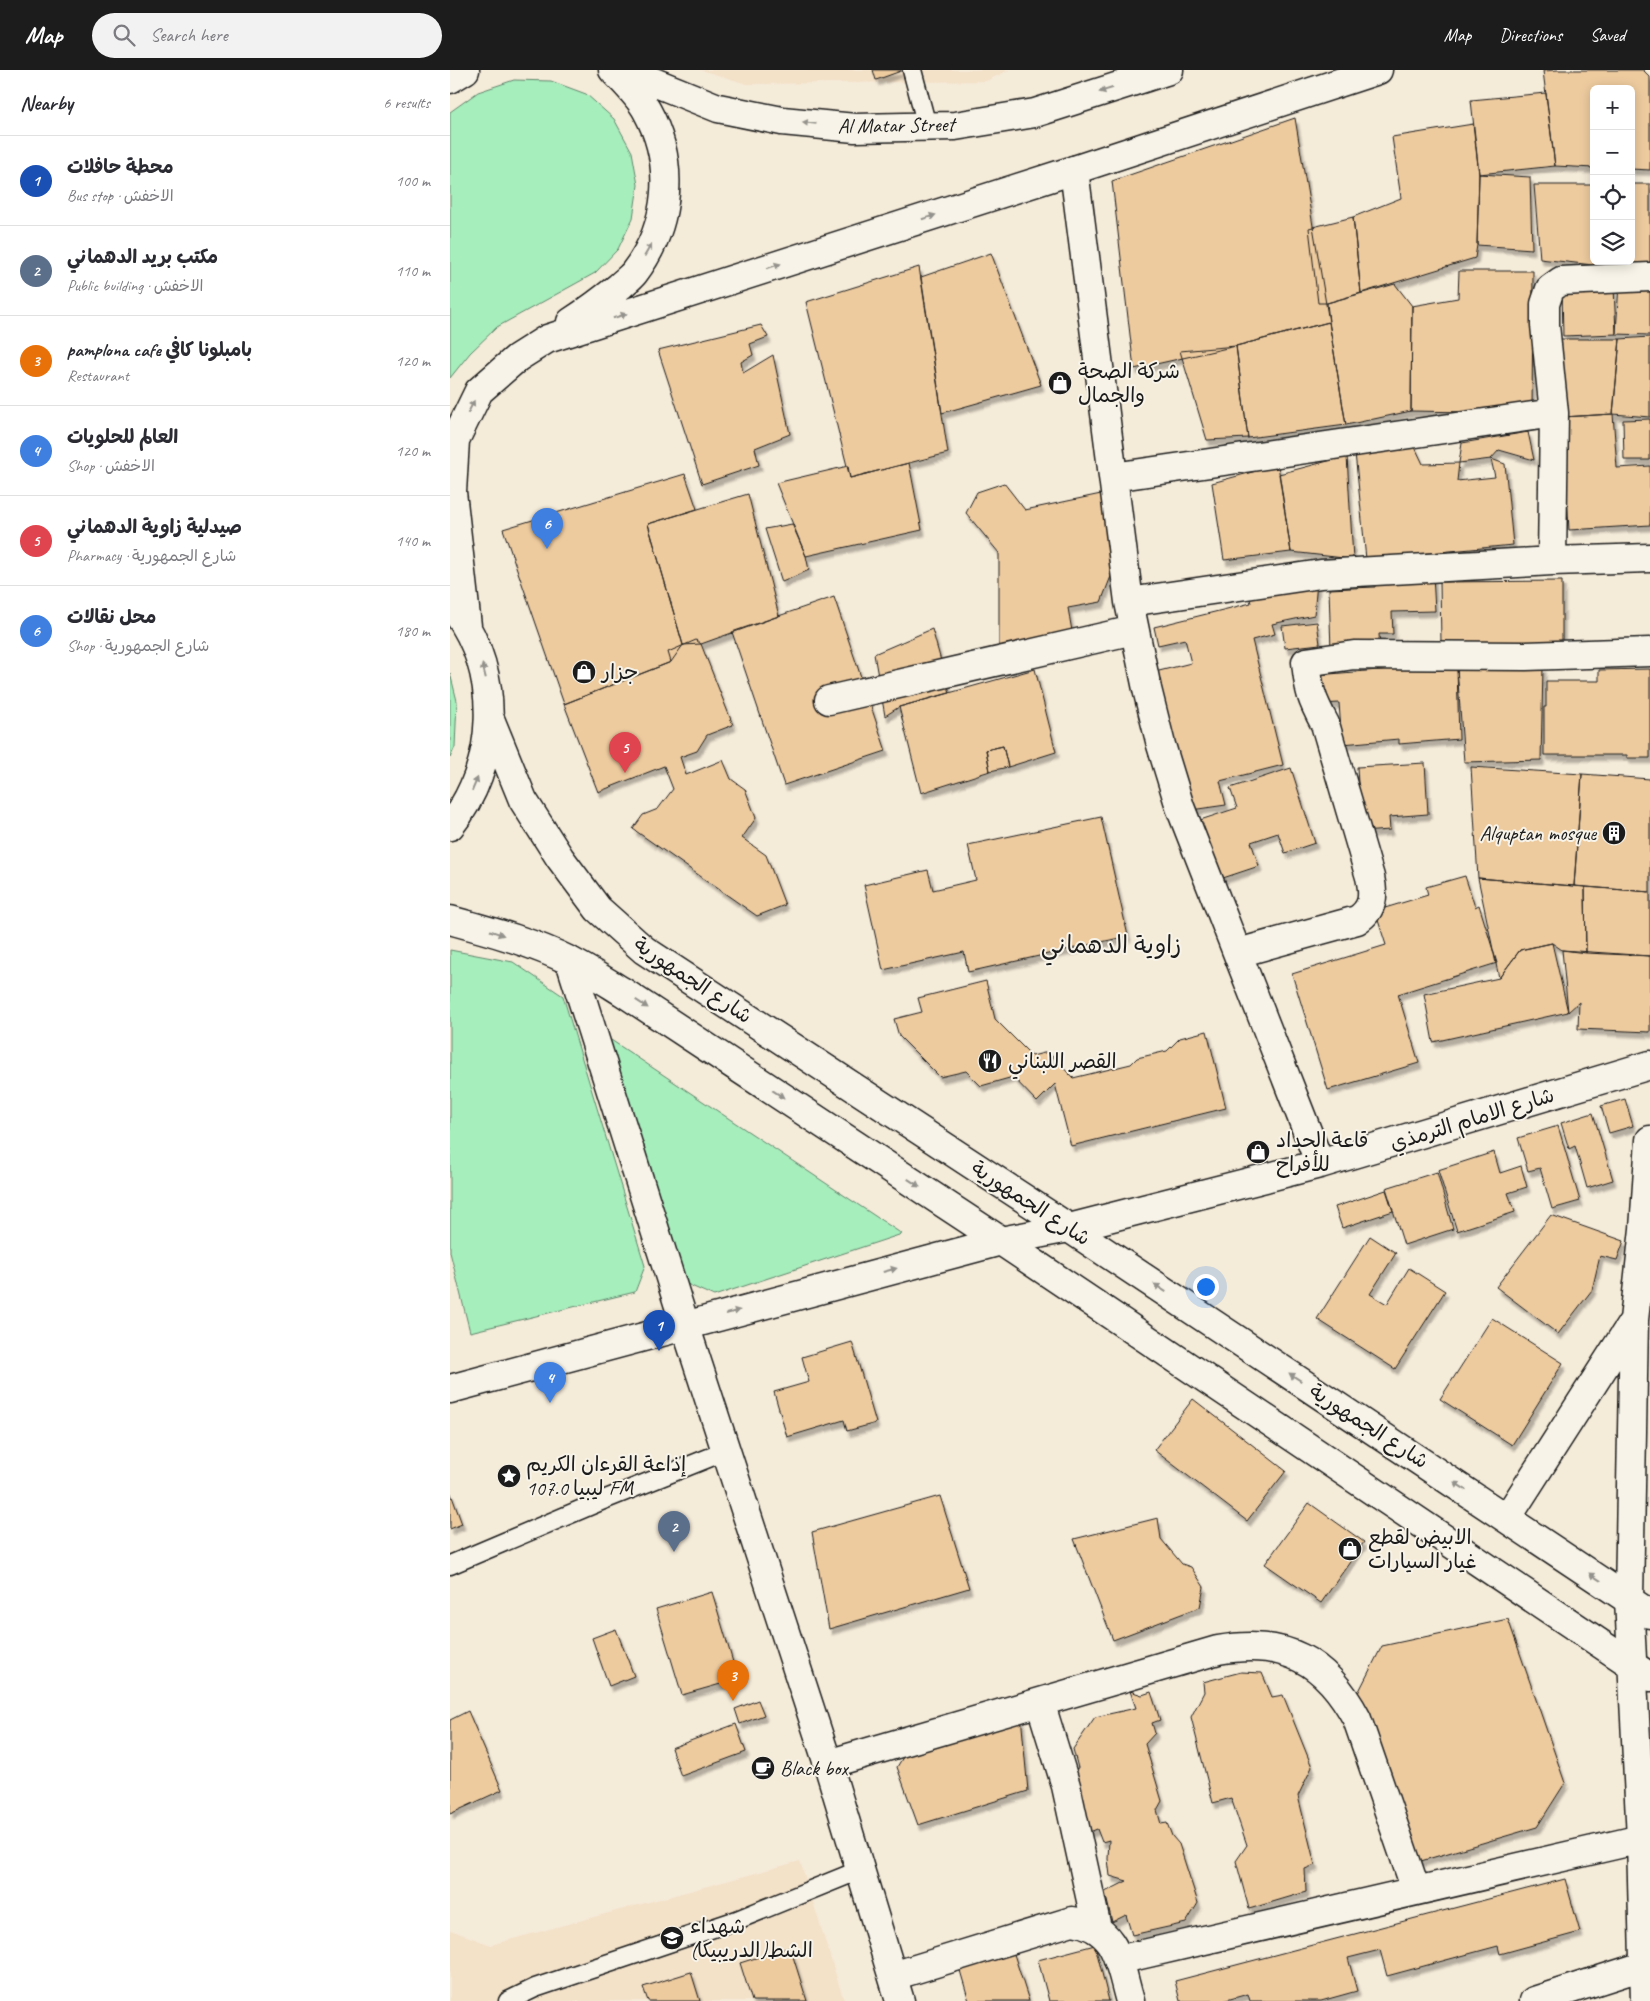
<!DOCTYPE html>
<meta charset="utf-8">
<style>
:root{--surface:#fff;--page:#f2f2f3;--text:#2b2b33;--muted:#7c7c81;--line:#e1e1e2;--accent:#1c1c1c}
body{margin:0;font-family:Caveat,"Playpen Sans Arabic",sans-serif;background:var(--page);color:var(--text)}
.controls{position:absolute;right:15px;top:15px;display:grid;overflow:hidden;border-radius:8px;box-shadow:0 2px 12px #0003}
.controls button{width:45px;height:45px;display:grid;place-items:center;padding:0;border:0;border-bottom:1px solid var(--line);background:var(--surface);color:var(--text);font:25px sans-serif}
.you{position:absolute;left:755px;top:1216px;width:18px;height:18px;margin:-12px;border:4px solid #fff;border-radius:50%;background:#1a73e8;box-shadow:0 0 0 8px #1a73e833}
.badge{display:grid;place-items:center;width:32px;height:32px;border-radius:50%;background:var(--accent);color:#fff;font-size:16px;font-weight:700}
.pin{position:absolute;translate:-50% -41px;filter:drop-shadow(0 1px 2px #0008)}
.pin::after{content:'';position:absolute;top:26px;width:18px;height:15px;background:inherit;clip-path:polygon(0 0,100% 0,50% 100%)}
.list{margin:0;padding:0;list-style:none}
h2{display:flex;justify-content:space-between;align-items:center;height:65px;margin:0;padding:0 20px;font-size:21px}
h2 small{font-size:16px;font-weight:400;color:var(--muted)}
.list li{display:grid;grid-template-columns:32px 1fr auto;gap:15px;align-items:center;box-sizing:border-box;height:90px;padding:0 20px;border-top:1px solid var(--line)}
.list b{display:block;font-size:19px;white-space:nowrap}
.list p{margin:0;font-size:16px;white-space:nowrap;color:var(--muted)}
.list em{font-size:16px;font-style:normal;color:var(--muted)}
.icon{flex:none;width:28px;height:28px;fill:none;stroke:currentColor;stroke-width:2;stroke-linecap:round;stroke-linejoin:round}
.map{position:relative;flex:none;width:1200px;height:1931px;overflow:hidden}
header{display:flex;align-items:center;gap:30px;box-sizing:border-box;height:70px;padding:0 25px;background:var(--accent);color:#fff}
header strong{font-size:24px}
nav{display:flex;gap:28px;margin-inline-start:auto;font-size:18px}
.search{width:350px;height:45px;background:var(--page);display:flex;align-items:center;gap:12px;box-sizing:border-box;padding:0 18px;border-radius:28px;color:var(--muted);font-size:19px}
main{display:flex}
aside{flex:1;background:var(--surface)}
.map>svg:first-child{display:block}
.built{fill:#f3e1c8}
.green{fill:#a6eebc;stroke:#61856c}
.building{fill:#eecb9f;stroke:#1c1c1c;filter:url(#shadow)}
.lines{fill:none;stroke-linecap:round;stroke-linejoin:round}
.service-casing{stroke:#1c1c1c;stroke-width:21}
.minor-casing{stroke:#1c1c1c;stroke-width:31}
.secondary-casing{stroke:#1c1c1c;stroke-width:31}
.primary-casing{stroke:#1c1c1c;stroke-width:31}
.service{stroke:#f7f3e8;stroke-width:18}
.minor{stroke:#f7f3e8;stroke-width:28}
.secondary{stroke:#f7f3e8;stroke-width:28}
.primary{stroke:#f7f3e8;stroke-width:28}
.oneway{fill:#94928c}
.labels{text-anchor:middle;stroke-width:4;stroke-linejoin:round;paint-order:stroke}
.street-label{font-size:21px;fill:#1c1c1c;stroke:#f7f3e8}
.poi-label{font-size:21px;fill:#1c1c1c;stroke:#f7f3e8;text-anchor:start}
.quarter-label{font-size:24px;fill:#1c1c1c;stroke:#f7f3e8}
</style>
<header>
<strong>Map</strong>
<div class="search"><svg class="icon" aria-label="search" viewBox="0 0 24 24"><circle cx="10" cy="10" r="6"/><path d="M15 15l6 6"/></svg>Search here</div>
<nav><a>Map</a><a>Directions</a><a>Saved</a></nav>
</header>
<main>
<aside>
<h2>Nearby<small>6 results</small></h2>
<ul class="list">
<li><span class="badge" style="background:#1a4fb4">1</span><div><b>محطة حافلات</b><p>Bus stop · الاخفش</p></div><em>100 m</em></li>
<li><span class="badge" style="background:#5c6f8a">2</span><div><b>مكتب بريد الدهماني</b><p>Public building · الاخفش</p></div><em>110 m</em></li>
<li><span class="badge" style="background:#e8710a">3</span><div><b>pamplona cafe بامبلونا كافي</b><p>Restaurant</p></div><em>120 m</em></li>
<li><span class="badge" style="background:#3f7fe0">4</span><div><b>العالم للحلويات</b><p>Shop · الاخفش</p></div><em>120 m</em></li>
<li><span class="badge" style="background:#e0444e">5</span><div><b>صيدلية زاوية الدهماني</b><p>Pharmacy · شارع الجمهورية</p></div><em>140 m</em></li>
<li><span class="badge" style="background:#3f7fe0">6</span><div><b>محل نقالات</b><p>Shop · شارع الجمهورية</p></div><em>180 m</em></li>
</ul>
</aside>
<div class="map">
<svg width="1200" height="1931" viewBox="0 0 1200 1931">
<defs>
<filter id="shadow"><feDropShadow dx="3" dy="5.5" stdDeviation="1" flood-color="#0004"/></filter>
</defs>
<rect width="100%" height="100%" fill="#f5ebd9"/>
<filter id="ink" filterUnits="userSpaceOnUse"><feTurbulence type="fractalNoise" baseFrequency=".02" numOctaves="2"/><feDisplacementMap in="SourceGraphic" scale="10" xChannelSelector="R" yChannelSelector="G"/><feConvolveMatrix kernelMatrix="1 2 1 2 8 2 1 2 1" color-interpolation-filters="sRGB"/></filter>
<g filter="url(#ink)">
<path class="built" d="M251 0H559L536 11 297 14Z
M350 1791 394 1931H0V1860L41 1875Z"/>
<path class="green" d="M64 10 101 11 136 24 164 49 182 82 188 115 183 148 168 179 145 203 47 257 20 283 0 308V42L28 22Z
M0 603 7 631 5 677 0 688Z
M0 880 63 892 113 926 195 1196 185 1222 20 1262 0 1182Z
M152 964 452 1164 264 1226 239 1215 225 1201Z"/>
<path class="building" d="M423 0H450L451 1 426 10Z
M1107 0H1193L1200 7V100L1181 99V19H1144V98L1105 96 1093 1Z
M1096 23 1105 96 1029 104 1021 30Z
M845 48 879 252 786 276 684 299 662 111Z
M1023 54 1029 104 1027 175 1025 188 911 223 903 147 951 128 942 67Z
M1029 104 1080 107 1082 179 1027 175Z
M1181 114H1200V195L1161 197 1090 189 1084 115H1144V191H1181Z
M903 147 911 223 877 233H868L859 158Z
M541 183 591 315 492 343 471 207Z
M469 197 498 383 400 408 356 232Z
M1009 201H1083L1082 343 961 341 962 236 1008 228Z
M1200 211V265L1166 264 1169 213Z
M945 214 962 236 961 341 896 355 879 252 877 233Z
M1164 217 1166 264 1113 266 1112 219Z
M879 252 896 355 798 368 786 276Z
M311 255 318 267 300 274 303 285 291 292 293 303 323 285 340 364 305 378 309 395 252 414 208 280Z
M1200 267V347L1163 344 1170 269Z
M1108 269H1170L1163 344 1113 347Z
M786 276 798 368 757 370 730 281Z
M1163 344 1167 398 1200 396V455L1119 460 1113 347Z
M1200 349V390H1174L1173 350Z
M1078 362 1084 390 1049 380 1041 389 1009 393 1012 373Z
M964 375 973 394 1009 393 1007 411 1045 407 1041 389 1055 394 1063 475 916 489 905 383Z
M897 386 903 489 841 482 829 404Z
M459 393 472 460 356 486 326 413 398 396 400 408Z
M828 395 841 482 774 490 762 413Z
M235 404 247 439 198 454 233 575 221 592 114 634 53 459Z
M554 413 575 440 651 424 665 496 651 532 618 538 623 567 549 582V483L516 443 527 422Z
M298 424 329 546 251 574 233 575 198 454Z
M342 454 356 486 359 500 332 512 315 459Z
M983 505 985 541 942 542 943 564H929L930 579 881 581 879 519 925 517 924 507Z
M1112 511V572L991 573 990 512Z
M867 512 864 545 822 554 825 564 802 570 833 695 770 711 776 735 741 740 705 602 741 593 735 569 708 575 704 557 801 533 798 522Z
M384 527 436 681 334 715 282 562Z
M867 552 870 574 835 578 832 556Z
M482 559 500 623 449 637 435 646 424 584Z
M246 570 251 574 283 655 257 665 247 681 230 687 236 705 273 690 281 709 295 719 306 748 292 768 316 785 335 835 307 846 183 759 193 745 208 739 223 719 214 696 148 722 114 634 221 592 218 582Z
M1003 594 1007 598 1009 669 949 674V669L892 674 889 633 870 634 867 605Z
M1093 597 1091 690 1014 692 1007 598Z
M585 599 606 682 558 697 553 676 536 680 540 701 471 723 449 637Z
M1200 599V688H1177V685H1094V637H1096V611H1149V600Z
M553 676 558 697 540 701 536 680Z
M975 693 978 744 939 747 940 760 911 762 907 697Z
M1021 697 1132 704 1124 816 1028 808Z
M841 698 865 773 835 783 828 763 801 772 809 796 764 811 744 752 787 738 780 718Z
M1132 704 1200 709V822L1124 816Z
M651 747 678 866 518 902 514 882 433 900 414 815 478 800 483 820 526 810 518 775Z
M1015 806 1025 837 1029 835 1047 893 948 924 969 993 878 1020 842 904 936 875 925 841 978 825 976 817Z
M1028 808 1135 817 1136 883 1112 880 1102 873 1070 880 1049 908Z
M1135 817 1200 822V886L1136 883Z
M1102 873 1118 942 983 972 974 924 1049 908 1070 880Z
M1112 880 1200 886V962L1128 959 1129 932 1118 942Z
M536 911 545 949 582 986 598 982 623 1008 681 994 687 988 717 981 730 968 757 961 776 1038 621 1076 605 1014 587 1032 563 1007 531 1016 516 1001 490 1007 449 966 444 949 472 942 468 928Z
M1175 1029 1183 1056 1159 1063 1151 1036Z
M1143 1043 1163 1110 1137 1118 1125 1076 1119 1079 1111 1053Z
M1108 1056 1130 1131 1102 1139 1090 1098 1078 1101 1068 1068Z
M1044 1082 1050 1103 1071 1096 1077 1117 1058 1123 1065 1142 1007 1161 988 1100Z
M987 1102 1003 1159 954 1175 936 1118Z
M936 1120 943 1141 892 1158 885 1137Z
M1101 1145 1174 1171 1167 1190 1150 1186 1142 1220 1108 1264 1046 1217Z
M920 1166 946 1183 920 1224 937 1234 959 1198 995 1221 945 1299 867 1249Z
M1042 1248 1113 1293 1062 1375 990 1329Z
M402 1272 426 1353 397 1361 394 1350 337 1367 324 1322 359 1312 352 1287Z
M743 1329 836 1401 797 1451 704 1380Z
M0 1421 12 1454 0 1459Z
M490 1426 519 1518 379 1559 362 1462Z
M859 1433 914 1472 871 1533 815 1494Z
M708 1448 711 1469 732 1494 741 1497 754 1517 750 1537 663 1570 624 1469Z
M262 1522 288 1609 232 1625 206 1539Z
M1058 1549 1115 1713 1087 1757 964 1793 907 1625 932 1576Z
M166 1559 184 1606 159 1616 142 1568Z
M791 1602 812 1603 822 1627 833 1625 862 1697 848 1726 865 1795 855 1799 856 1822 799 1839 786 1791 797 1775 781 1728 763 1733 741 1647 754 1622 753 1612Z
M680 1621 692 1625 701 1622 710 1650 702 1653 705 1663 695 1674 712 1731 707 1740 711 1754 717 1753 722 1766 729 1774 748 1833 736 1853 682 1865 676 1845 662 1852 655 1822 677 1811 660 1806 658 1789 659 1770 652 1772 647 1759 635 1764 618 1702 628 1698 623 1679 645 1647 686 1638Z
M308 1630 314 1645 290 1654 285 1639Z
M18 1641 52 1720 0 1744V1650Z
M571 1646 578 1721 468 1755 447 1697 461 1674Z
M286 1654 296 1682 231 1706 221 1678Z
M1115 1809 1130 1862 1050 1884 1048 1876 937 1906 930 1880 898 1888 907 1921 871 1931H800L798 1924 773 1931H730L725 1911Z
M645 1875 659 1931H599L588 1890Z
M340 1877 357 1931H302L290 1893Z
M563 1881 579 1931H519L509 1897Z
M241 1902 250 1931H198L193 1917Z"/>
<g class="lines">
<g class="service-casing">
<path id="service" d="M462 0 477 56
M0 1495 151 1431 276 1381
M58 1931 85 1918 287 1850 410 1800"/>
</g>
<g class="minor-casing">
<path id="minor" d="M624 100 679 532 697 619 711 675 730 737 870 1094
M663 407 1104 343
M1102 491 1104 343 1095 255V234L1100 219 1111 211 1200 207
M679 532 871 504 1102 491 1200 488
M379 630 684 560
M788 883 907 850C924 839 924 825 920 807L875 654C861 628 859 621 856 592L904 585 1076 586 1200 582
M0 1319 551 1171 619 1158 870 1094 1200 995
M1057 1448 1184 1250
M590 1632 616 1716 647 1858
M378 1694 768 1580C834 1568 876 1590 907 1649L966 1820
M668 1890 1191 1769
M443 1906 622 1851C668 1857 669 1894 680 1931
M1084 1931 1193 1896
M1195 1931 1191 1769 1179 1529 1184 1250 1194 1159 1200 1070"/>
</g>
<g class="secondary-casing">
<path id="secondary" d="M120 891 235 1255 378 1694 450 1931"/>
</g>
<g class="primary-casing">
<path id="primary" d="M174 0 268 38 332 51 405 58 505 56 585 43 719 0
M0 9 15 0
M121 252C138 241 154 229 170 216 174 212 180 208 184 203 220 156 226 94 197 41 189 26 175 13 163 0
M17 556 2 422 5 370 29 321 67 288 97 269 624 100 928 0
M40 649 73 730 110 788 148 839 194 880 619 1158 1200 1544
M0 756C49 695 52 605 6 541
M0 850C40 861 82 872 120 891 138 900 155 911 173 922L551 1171 1200 1607"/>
</g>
<use href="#service" class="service"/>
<use href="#minor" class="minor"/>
<use href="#secondary" class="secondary"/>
<use href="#primary" class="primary"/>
</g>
<defs><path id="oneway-solid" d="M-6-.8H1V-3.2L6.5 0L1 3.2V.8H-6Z" transform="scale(1.25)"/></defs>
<g class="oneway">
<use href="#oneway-solid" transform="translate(656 20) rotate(162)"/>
<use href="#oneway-solid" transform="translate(359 53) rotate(-174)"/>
<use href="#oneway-solid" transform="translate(479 147) rotate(-18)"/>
<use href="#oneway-solid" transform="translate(198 180) rotate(-60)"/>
<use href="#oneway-solid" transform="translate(324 196) rotate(-18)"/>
<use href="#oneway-solid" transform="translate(170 246) rotate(-18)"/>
<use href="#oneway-solid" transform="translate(21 337) rotate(-63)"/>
<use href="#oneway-solid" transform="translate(34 601) rotate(-104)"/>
<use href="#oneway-solid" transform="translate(25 714) rotate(-67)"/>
<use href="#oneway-solid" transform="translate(47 863) rotate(19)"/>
<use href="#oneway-solid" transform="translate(192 934) rotate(33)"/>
<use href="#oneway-solid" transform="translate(328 1024) rotate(33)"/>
<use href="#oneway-solid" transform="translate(464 1113) rotate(33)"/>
<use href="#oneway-solid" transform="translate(440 1200) rotate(-15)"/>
<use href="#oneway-solid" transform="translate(710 1218) rotate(-147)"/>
<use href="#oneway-solid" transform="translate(283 1242) rotate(-15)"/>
<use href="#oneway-solid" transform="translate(845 1307) rotate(-147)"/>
<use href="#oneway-solid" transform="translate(1010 1416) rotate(-147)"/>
<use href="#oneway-solid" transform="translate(1145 1507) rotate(-146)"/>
</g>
</g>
<defs>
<g id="shop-disc" transform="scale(1.25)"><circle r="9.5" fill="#1c1c1c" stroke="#f7f3e8"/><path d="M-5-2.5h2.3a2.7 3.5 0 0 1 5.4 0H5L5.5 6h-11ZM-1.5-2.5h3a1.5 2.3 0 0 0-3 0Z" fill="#fff"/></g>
<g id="building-disc" transform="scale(1.25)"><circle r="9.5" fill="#1c1c1c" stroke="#f7f3e8"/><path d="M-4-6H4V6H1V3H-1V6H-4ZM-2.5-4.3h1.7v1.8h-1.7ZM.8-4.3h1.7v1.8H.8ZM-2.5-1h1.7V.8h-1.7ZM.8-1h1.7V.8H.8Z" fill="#fff"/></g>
<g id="restaurant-disc" transform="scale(1.25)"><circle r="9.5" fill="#1c1c1c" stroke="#f7f3e8"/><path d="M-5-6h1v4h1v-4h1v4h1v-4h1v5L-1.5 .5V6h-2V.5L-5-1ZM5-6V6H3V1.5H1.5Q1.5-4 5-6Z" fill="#fff"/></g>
<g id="sight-disc" transform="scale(1.25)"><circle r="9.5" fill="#1c1c1c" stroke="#f7f3e8"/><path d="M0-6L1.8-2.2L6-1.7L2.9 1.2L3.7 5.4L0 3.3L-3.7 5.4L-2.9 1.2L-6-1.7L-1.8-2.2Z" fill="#fff"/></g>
<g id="cafe-disc" transform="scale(1.25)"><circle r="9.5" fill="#1c1c1c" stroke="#f7f3e8"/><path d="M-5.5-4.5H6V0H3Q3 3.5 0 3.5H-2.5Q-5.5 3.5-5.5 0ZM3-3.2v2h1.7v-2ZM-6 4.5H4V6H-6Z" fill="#fff"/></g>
<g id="school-disc" transform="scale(1.25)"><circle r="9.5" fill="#1c1c1c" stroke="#f7f3e8"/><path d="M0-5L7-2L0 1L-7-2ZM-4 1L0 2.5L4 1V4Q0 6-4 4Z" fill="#fff"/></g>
</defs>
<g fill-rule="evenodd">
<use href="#shop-disc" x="610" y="313"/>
<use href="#shop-disc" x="134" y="602"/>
<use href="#building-disc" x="1164" y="763"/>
<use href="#restaurant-disc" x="540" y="991"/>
<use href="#shop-disc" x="808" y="1082"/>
<use href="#sight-disc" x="59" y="1406"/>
<use href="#shop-disc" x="900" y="1479"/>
<use href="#cafe-disc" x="313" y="1698"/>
<use href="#school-disc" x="222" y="1868"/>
</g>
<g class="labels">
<g class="street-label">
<text transform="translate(446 55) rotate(-1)" y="7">Al Matar Street</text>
<text transform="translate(243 910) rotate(34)" y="7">شارع الجمهورية</text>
<text transform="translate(1022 1049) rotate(-17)" y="7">شارع الامام الترمذي</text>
<text transform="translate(581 1133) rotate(33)" y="7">شارع الجمهورية</text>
<text transform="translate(919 1356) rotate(33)" y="7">شارع الجمهورية</text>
</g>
<g class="poi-label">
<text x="628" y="308">شركة الصحة<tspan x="628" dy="24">والجمال</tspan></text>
<text x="152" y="609">جزار</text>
<text x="1146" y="770" text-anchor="end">Alquptan mosque</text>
<text x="558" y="998">القصر اللبناني</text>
<text x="826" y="1077">قاعة الحداد<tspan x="826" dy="24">للأفراح</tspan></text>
<text x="76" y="1401">إذاعة القرءان الكريم<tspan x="76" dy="24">ليبيا 107.0 FM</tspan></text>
<text x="918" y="1474">الابيض لقطع<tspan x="918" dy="24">غيار السيارات</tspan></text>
<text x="330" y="1705">Black box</text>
<text x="240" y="1863">شهداء<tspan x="240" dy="24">الشط(الدريبيكا)</tspan></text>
</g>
<g class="quarter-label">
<text x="661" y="883">زاوية الدهماني</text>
</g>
</g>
</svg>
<div class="controls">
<button>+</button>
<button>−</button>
<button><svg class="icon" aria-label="locate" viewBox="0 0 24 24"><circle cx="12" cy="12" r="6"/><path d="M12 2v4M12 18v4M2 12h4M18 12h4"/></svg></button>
<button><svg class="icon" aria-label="layers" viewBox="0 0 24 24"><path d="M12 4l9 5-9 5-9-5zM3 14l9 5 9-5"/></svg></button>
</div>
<div class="you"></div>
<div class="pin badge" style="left:209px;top:1281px;background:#1a4fb4">1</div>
<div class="pin badge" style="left:224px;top:1482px;background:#5c6f8a">2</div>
<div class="pin badge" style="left:283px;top:1631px;background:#e8710a">3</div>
<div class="pin badge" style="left:100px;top:1333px;background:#3f7fe0">4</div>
<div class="pin badge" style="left:175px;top:703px;background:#e0444e">5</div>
<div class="pin badge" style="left:97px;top:479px;background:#3f7fe0">6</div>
</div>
</main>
